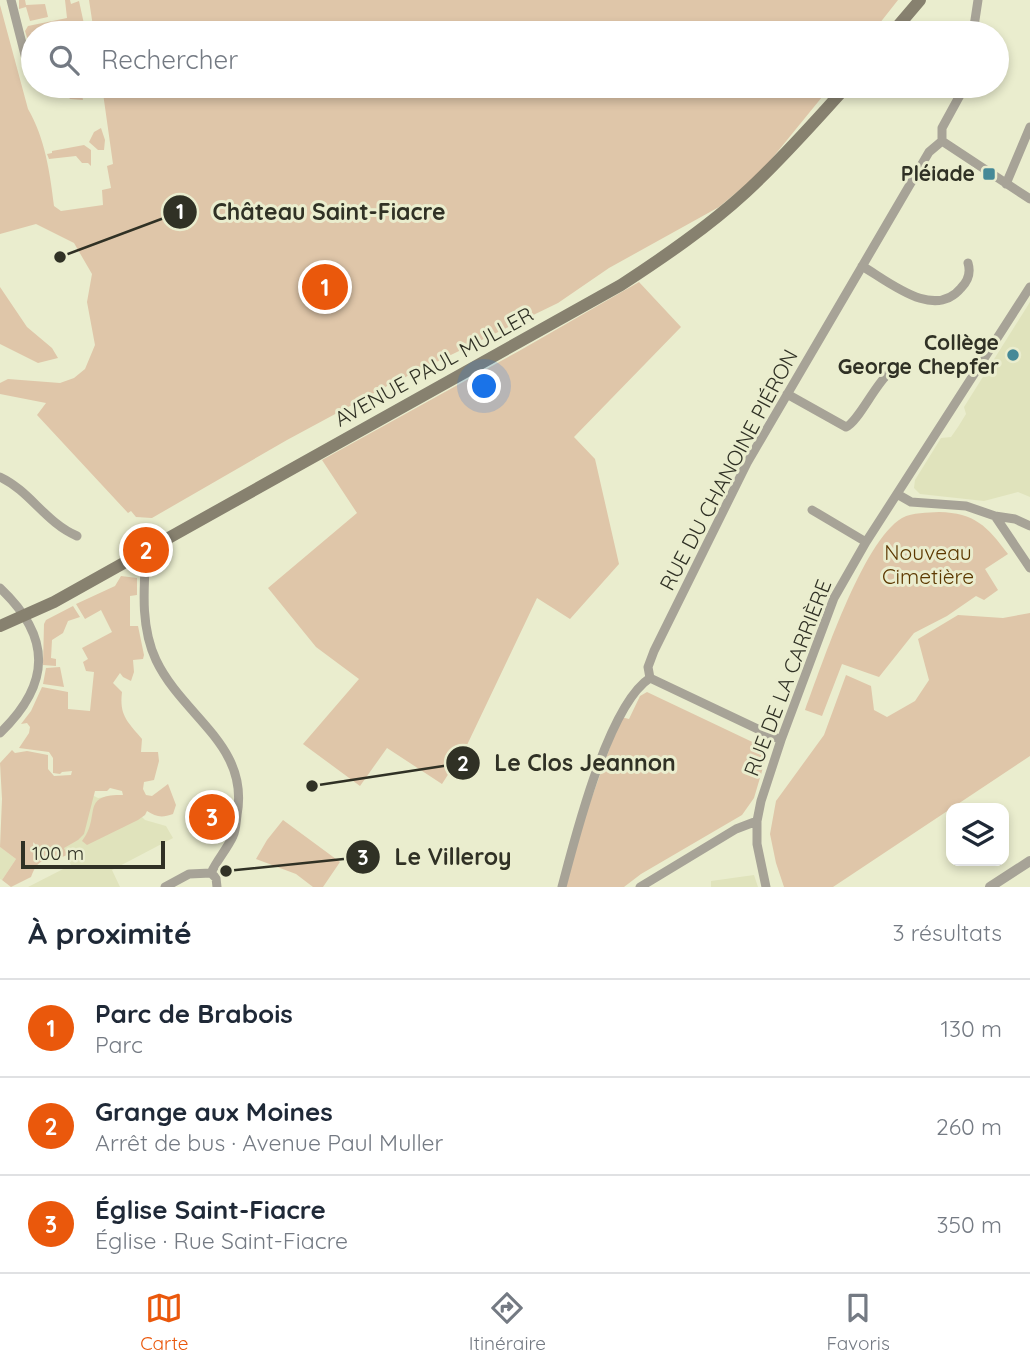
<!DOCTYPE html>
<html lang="fr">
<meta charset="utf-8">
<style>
:root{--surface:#fff;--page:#f2f2f3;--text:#1f2937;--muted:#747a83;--line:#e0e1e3;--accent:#ea580c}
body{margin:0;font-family:Quicksand,sans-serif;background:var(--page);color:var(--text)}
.controls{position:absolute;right:21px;bottom:21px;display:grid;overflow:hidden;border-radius:14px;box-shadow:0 4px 10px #0003}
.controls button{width:63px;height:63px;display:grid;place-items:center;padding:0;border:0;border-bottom:2px solid var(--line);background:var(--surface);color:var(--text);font:35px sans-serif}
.scale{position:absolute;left:21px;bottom:18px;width:144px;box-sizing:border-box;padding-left:7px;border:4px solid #303125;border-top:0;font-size:19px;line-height:24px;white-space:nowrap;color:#303125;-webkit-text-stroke:5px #eaedce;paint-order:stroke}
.you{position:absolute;left:485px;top:387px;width:24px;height:24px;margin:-18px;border:5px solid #fff;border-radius:50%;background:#1a73e8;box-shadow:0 0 0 10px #1a73e833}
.badge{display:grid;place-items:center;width:46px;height:46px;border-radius:50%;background:var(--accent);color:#fff;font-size:23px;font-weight:700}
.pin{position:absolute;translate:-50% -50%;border:4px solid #fff;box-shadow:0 2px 7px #0006}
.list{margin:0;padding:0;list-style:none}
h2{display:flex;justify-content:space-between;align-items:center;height:91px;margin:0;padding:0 28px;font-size:30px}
h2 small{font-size:23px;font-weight:400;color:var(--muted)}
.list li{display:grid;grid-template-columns:46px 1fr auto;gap:21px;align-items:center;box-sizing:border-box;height:98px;padding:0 28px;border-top:2px solid var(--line)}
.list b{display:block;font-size:26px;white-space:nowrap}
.list p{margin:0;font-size:23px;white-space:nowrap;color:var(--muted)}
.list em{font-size:23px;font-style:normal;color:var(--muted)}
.icon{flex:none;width:38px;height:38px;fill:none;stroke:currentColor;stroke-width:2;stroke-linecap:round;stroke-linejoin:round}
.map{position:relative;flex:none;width:1030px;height:887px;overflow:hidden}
.search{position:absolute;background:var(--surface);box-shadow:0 4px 10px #0003;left:21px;right:21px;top:21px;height:77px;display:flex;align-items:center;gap:18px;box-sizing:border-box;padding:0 24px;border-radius:38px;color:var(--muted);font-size:26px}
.sheet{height:385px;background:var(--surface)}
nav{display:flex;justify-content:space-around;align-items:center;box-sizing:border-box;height:98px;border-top:2px solid var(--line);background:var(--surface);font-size:19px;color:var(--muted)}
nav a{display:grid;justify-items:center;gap:4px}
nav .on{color:var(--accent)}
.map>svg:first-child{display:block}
.built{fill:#e0e3bc}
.green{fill:#dfc6a9}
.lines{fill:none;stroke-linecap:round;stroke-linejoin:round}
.minor{stroke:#a7a397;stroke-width:9}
.tertiary{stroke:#a7a397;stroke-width:10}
.secondary{stroke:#87816f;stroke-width:12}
.poi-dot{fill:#458997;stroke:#eaedce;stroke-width:2.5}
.labels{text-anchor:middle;stroke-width:6;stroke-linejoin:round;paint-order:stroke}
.poi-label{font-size:21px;font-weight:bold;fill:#303125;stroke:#eaedce;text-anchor:end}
.street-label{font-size:21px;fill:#303125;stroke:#eaedce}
.park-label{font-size:21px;fill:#5c3800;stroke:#eaedce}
.leader{fill:none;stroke:#303125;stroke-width:2.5}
.callout-dot{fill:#303125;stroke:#eaedce;stroke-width:2.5}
.mark-label{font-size:21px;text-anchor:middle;font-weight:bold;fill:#fff}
.callout-label{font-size:23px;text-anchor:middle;font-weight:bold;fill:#303125;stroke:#eaedce;stroke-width:6;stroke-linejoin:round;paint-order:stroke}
</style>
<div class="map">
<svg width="1030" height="887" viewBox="0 0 1030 887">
<rect width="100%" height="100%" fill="#eaedce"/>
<path class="built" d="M1030 302V497L1018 492 984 501 920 494 914 488 915 480 941 438 951 437 958 427 966 414 964 407Z
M92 795 98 798 120 795 145 820 166 826 173 838 112 870 120 887H28L71 865 62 847Z
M0 847 16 859 2 880 0 879Z
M754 875 758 887H711V881Z"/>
<path class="green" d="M19 0H25L26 5 45 4 48 17 30 21 26 7 19 9Z
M65 0H70L71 4 79 1 84 24 76 33H33V56L25 31 28 26 67 18Z
M89 0H898L872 33H94Z
M0 5 28 109C45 138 50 173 54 206L61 211 103 205 102 190 111 188 107 166 113 164 102 86H831L761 172 719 207 609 268 558 303 389 385 287 440 152 518 136 517 131 511 128 513 37 415 46 403 0 394V383L8 379 60 383 74 378 85 369 95 345 87 302 92 274 74 243 36 224 0 234Z
M58 86H80L83 100 70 99 67 95H62Z
M101 128 105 140 104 150H98L89 142 94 132Z
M84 145 91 150V166L88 163H82L76 156 49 159 47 154 52 153V151Z
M639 282 681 327 574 437 595 459 619 564 570 619 537 598 467 745 442 784 387 748 360 786 303 744 359 679 316 647 268 588 357 513 322 460 519 351Z
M0 287 27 327 52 348 58 358 38 363 0 344Z
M939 512C975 513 987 526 1008 554L985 569 998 590 984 600 976 596 947 616 914 633 879 677 842 664 822 716 805 710C822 665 862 542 902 518 913 512 927 513 939 512Z
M121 576 137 578V595L130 596V626H138L144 655 143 659 133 660 134 672 131 681 123 677 120 673 113 683 122 692C119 716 128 722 142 739L141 752H158L159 761 154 780 144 782 143 789 146 795 152 796 168 784 176 805 173 814C162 818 156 817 147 811L145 815 138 820 87 845 82 841C102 816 79 794 123 795L122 791 110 788 107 791H95L84 834 78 840 64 848 67 855C51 863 39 853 31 877L11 887 2 880 16 859 0 847 2 799 0 763 12 750 15 753 27 751 48 755V769L54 776 71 775 72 771 62 772 60 774 53 773V758L49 752 19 748 29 733 30 727 27 723 21 724 31 711 42 687 68 692V709L90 711 94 672 86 671 83 662 88 659 82 648 112 632 101 610 85 619 76 604 115 586Z
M73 606 80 617 68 621 63 633 52 640 51 658 56 659V666L43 665 44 624 46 620Z
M1030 613V756L833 887H784L776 863 770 834 776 801 824 735 846 675 871 686 874 710 887 717 915 701 929 680 918 639 958 615 1003 618Z
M60 667 64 687 43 684 46 668Z
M647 692 765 748 767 754 754 798 742 815 641 874 624 887H566L580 830 621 717 629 719 640 696Z
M283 820 340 862 323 887H313L296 874 256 859 267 840Z"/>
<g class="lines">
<path class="minor" d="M11 0 27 63 33 70
M973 33 978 0
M942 141 1030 199
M942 141V128L965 86
M1006 184 1030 127
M862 266C888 281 934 321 961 288 968 281 971 273 968 263
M787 394 846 427C857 423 874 387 887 375
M0 477C30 491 46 523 77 536
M897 494 911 502 966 506 995 516 1015 519 1030 526
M812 510 866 542
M995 516 1030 568
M146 550C144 587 140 626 156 660 183 717 250 745 237 815 236 822 236 830 233 836 227 849 217 860 211 873
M0 588C52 637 51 684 0 733
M650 678 648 667 654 651 747 463 929 152 942 141
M650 678 781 740
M211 873 216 878 217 887
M165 887 189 874 211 873
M562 887C575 838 608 705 650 678
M640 887 736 829 757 821
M766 887 757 844V821L761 801 781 740 834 598 866 542 1030 287"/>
<path class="tertiary" d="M990 887 1030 861"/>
<path class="secondary" d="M892 33 920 0
M0 626 54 602 621 285C664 257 708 227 746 192 782 159 814 122 847 86"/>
</g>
<g class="poi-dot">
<rect x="982" y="167" width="14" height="14" rx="3.5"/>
<circle cx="1013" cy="355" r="7"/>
</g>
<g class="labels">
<g class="poi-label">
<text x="975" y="181">Pléiade</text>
<text x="999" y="350">Collège<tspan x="999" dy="24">George Chepfer</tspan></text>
</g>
<g class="street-label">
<text transform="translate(434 367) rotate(-29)" y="7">AVENUE PAUL MULLER</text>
<text transform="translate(729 470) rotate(-62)" y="7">RUE DU CHANOINE PIÉRON</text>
<text transform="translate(788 678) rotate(-69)" y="7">RUE DE LA CARRIÈRE</text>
</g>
<g class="park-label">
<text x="928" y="560">Nouveau<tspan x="928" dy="24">Cimetière</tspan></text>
</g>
</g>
<path class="leader" d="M60 257L180 212M312 786L463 763M226 871L363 857"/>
<g class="callout-dot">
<circle cx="60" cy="257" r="7"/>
<circle cx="312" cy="786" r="7"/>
<circle cx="226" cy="871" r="7"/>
<circle cx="180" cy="212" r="18"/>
<circle cx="463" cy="763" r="18"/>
<circle cx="363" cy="857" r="18"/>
</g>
<g class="mark-label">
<text x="180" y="219">1</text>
<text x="463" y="771">2</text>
<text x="363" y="865">3</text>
</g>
<g class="callout-label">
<text x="329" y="220">Château Saint-Fiacre</text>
<text x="585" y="771">Le Clos Jeannon</text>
<text x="453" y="865">Le Villeroy</text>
</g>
</svg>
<div class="controls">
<button><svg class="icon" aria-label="layers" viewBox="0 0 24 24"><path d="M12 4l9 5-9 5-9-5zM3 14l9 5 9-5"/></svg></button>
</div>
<div class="scale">100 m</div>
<div class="you"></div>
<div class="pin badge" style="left:325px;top:287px">1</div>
<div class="pin badge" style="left:146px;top:550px">2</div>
<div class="pin badge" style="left:212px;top:817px">3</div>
<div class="search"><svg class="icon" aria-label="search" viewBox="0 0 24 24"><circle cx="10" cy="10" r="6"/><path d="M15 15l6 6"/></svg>Rechercher</div>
</div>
<section class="sheet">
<h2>À proximité<small>3 résultats</small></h2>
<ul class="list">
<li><span class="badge">1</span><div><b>Parc de Brabois</b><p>Parc</p></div><em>130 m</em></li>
<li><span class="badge">2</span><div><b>Grange aux Moines</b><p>Arrêt de bus · Avenue Paul Muller</p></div><em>260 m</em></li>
<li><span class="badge">3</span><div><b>Église Saint-Fiacre</b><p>Église · Rue Saint-Fiacre</p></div><em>350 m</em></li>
</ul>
</section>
<nav>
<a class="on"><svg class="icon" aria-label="map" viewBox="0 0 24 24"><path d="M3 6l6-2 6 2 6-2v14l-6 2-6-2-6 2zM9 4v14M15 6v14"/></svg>Carte</a>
<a><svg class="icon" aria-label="directions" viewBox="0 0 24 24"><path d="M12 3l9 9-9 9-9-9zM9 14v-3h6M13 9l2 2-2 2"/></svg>Itinéraire</a>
<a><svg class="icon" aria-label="saved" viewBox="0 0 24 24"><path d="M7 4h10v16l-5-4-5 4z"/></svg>Favoris</a>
</nav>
